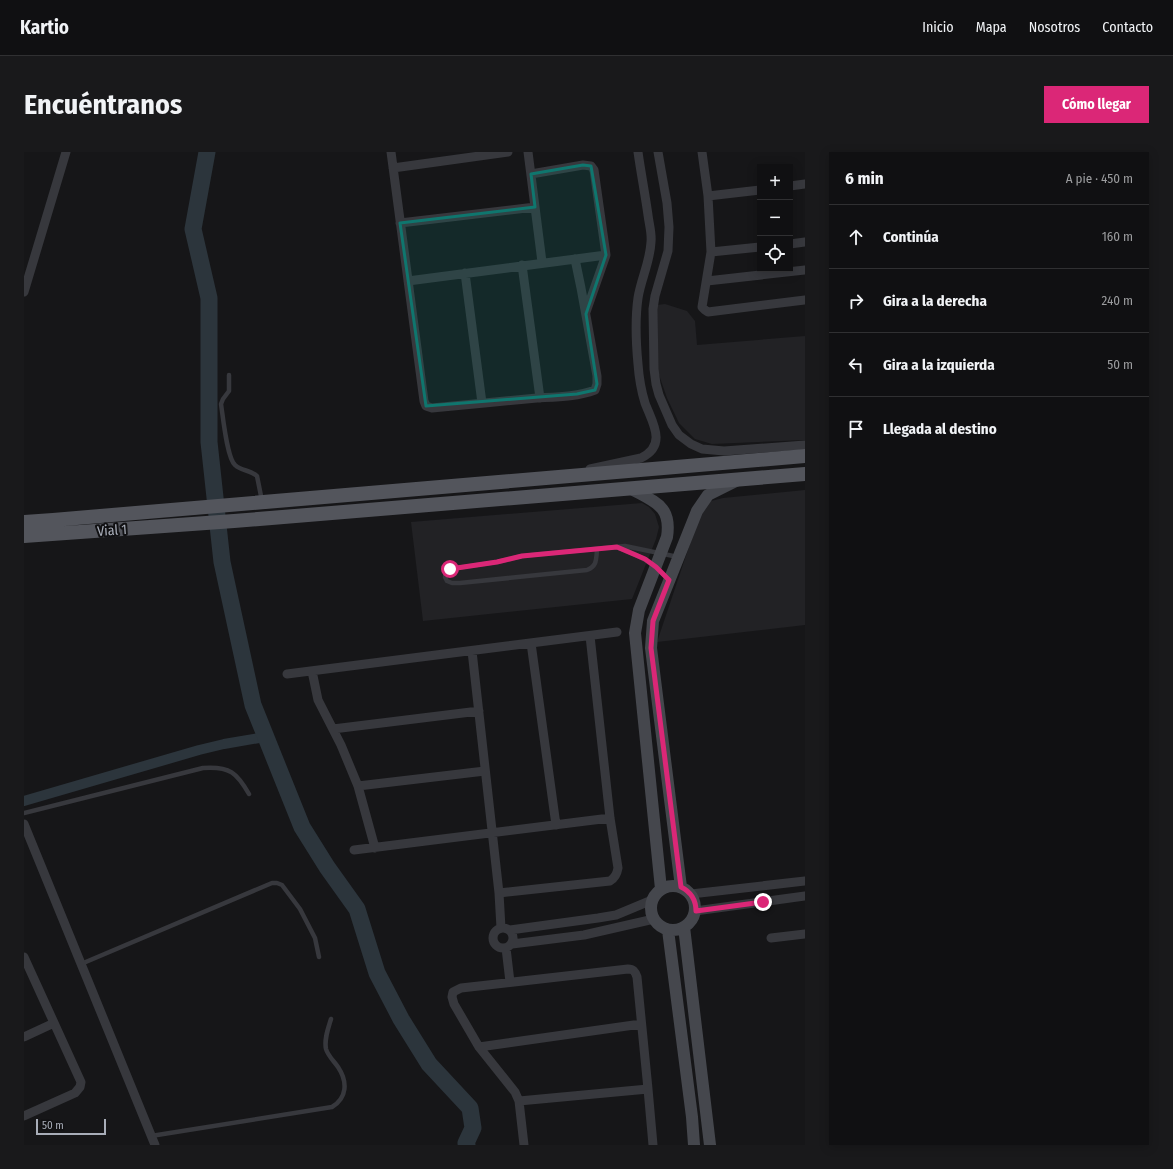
<!DOCTYPE html>
<html lang="es">
<meta charset="utf-8">
<style>
:root{--surface:#101012;--page:#19191b;--text:#f1f3f6;--muted:#9c9d9f;--line:#303032;--accent:#db2777}
body{margin:0;font-family:"Fira Sans Condensed",sans-serif;background:var(--page);color:var(--text)}
.controls{position:absolute;right:12px;top:12px;display:grid;overflow:hidden;border-radius:0px;box-shadow:0 2px 10px #0003}
.controls button{width:36px;height:36px;display:grid;place-items:center;padding:0;border:0;border-bottom:1px solid var(--line);background:var(--surface);color:var(--text);font:20px sans-serif}
.scale{position:absolute;left:12px;bottom:10px;width:70px;box-sizing:border-box;padding-left:4px;border:2px solid #a8adb8;border-top:0;font-size:11px;line-height:14px;white-space:nowrap;color:#a8adb8;-webkit-text-stroke:3px #111113;paint-order:stroke}
.stop{position:absolute;width:12px;height:12px;margin:-9px;border:3px solid #db2777;border-radius:50%;background:#fff}
.stop.end{background:#db2777;border-color:#fff;box-shadow:0 1px 4px #0008}
.list{margin:0;padding:0;list-style:none}
h2{display:flex;justify-content:space-between;align-items:center;height:52px;margin:0;padding:0 16px;font-size:17px}
h2 small{font-size:13px;font-weight:400;color:var(--muted)}
.list li{display:grid;grid-template-columns:26px 1fr auto;gap:12px;align-items:center;box-sizing:border-box;height:64px;padding:0 16px;border-top:1px solid var(--line)}
.list b{display:block;font-size:15px;white-space:nowrap}
.list em{font-size:13px;font-style:normal;color:var(--muted)}
.icon{flex:none;width:22px;height:22px;fill:none;stroke:currentColor;stroke-width:2;stroke-linecap:round;stroke-linejoin:round}
.map{position:relative;flex:none;width:781px;height:993px;overflow:hidden;border-radius:0px}
header{display:flex;align-items:center;gap:24px;box-sizing:border-box;height:56px;padding:0 20px;background:var(--surface);border-bottom:1px solid var(--line)}
header strong{font-size:19px}
nav{display:flex;gap:22px;margin-inline-start:auto;font-size:14px}
.intro{display:flex;align-items:center;justify-content:space-between;box-sizing:border-box;height:96px;padding:0 24px}
h1{margin:0;font-size:28px}
.button{padding:10px 18px;border-radius:0px;background:var(--accent);color:#fff;font-size:14px;font-weight:700}
main{display:flex;gap:24px;padding:0 24px}
aside{flex:1;background:var(--surface);border-radius:0px;box-shadow:0 2px 10px #0003}
.map>svg:first-child{display:block}
.built{fill:#222225}
.lines{fill:none;stroke-linecap:round;stroke-linejoin:round}
.canal{stroke:#2c353c;stroke-width:10}
.river{stroke:#2c353c;stroke-width:17}
.lane{stroke:#37383d;stroke-width:4.5}
.street{stroke:#37383d;stroke-width:9}
.secondary{stroke:#45474d;stroke-width:12}
.primary{stroke:#53555c;stroke-width:14}
.route{stroke:#db2777;stroke-width:5}
.marked{fill:#0f766e;fill-opacity:0.2;stroke:#0f766e;stroke-width:3;stroke-linejoin:round}
.labels{text-anchor:middle;stroke-width:4;stroke-linejoin:round;paint-order:stroke}
.street-label{font-size:14px;fill:#a8adb8;stroke:#111113}
</style>
<header>
<strong>Kartio</strong>
<nav><a>Inicio</a><a>Mapa</a><a>Nosotros</a><a>Contacto</a></nav>
</header>
<div class="intro"><h1>Encuéntranos</h1><a class="button">Cómo llegar</a></div>
<main>
<div class="map">
<svg width="781" height="993" viewBox="0 0 781 993">
<rect width="100%" height="100%" fill="#161618"/>
<path class="built" d="M641 152 663 159 671 169 673 193 781 184V288L688 292 671 287 655 271 643 246 634 220 633 153Z
M781 338V473L633 490 677 359 687 349 699 346Z
M618 351 625 355 631 362 635 375 632 387 608 447 399 469 387 370Z"/>
<g class="lines">
<path class="canal" d="M0 649 175 598 200 592 241 585"/>
<path class="river" d="M183 0 169 77 185 146V290L198 410 229 553 278 675 303 715 333 757 353 821 377 867 405 912 446 956 449 976 442 991 443 993"/>
<path class="lane" d="M205 223V239L199 247 197 252C199 265 203 306 211 313 217 319 227 318 233 324L238 349
M595 396C618 404 628 411 645 428
M573 398C572 408 573 414 563 418L436 431H428L423 429 421 425 422 420 426 417 473 410 498 404 601 394 654 405
M0 661 179 616C206 614 213 621 225 642
M57 812 248 731H253L258 733 276 757 291 786 295 805
M127 984 308 955C323 946 324 930 314 915 310 909 304 904 302 897 300 887 304 877 307 867"/>
<path class="street" d="M367 0 400 249 402 254 408 256C443 253 478 249 513 246 531 245 553 245 571 238L573 232V224L557 136 551 107
M504 0 518 110
M634 0 643 51 645 75 644 99 631 144 629 157 630 217 632 232 635 243 648 273 655 283 667 292 678 297 700 299 781 293
M678 0 684 44 687 100 678 155 681 158 684 160 781 148
M369 16 484 0
M507 22 559 13 567 14 570 18 582 103 562 160
M766 34 781 32
M684 44 736 38
M376 71 511 55
M766 92 781 90
M687 100 736 95
M498 113 516 246
M441 121 458 251
M384 129 582 103
M683 129 781 118
M0 140 42 0
M566 317 617 306C644 293 628 270 621 251 617 238 615 226 614 212 612 191 611 167 614 146 617 127 626 110 627 90 628 81 625 72 624 63 621 42 617 21 614 0
M507 491 532 673
M448 499 475 741 477 776
M288 519 294 548 317 593 334 634 351 696
M263 522 593 480
M309 577 455 559
M334 634 461 619
M0 672 131 993
M330 698 586 666
M475 741 586 729C591 726 593 722 594 716L586 666 566 484
M667 742 781 729
M671 759 781 744
M469 786a10 10 0 1 1 20 0a10 10 0 1 1-20 0Z
M486 778 574 766 592 763 628 748
M747 786 781 782
M488 792 560 783 630 767
M482 796 486 830
M0 805 57 930 56 935 51 941 0 964
M0 885 30 871
M455 895 617 872
M495 949 624 937
M500 993 495 949 491 940 455 895 430 852 428 845 429 840 437 836 604 817C609 817 611 819 613 825L624 937 629 993"/>
<path class="secondary" d="M606 336C630 350 648 353 643 385L615 458 611 481 637 737
M627 756a22 22 0 1 1 44 0a22 22 0 1 1-44 0Z
M657 735 627 496 629 469 673 359 684 343 712 329
M660 775 686 993
M644 778 668 965 670 993"/>
<path class="primary" d="M0 370 29 368 781 304
M0 384 210 369 781 322"/>
</g>
<g class="lines">
<path class="route" d="M426 417 473 410 498 404 593 395 621 407 632 415 645 428 629 469 627 496 657 735C667 740 672 748 672 759L739 750"/>
</g>
<path class="marked" d="M559 13 567 14 582 103 562 162 573 232 571 238 553 242 402 254 376 71 511 55 507 22Z"/>
<g class="labels">
<g class="street-label">
<text transform="translate(88 378) rotate(-4)" y="5">Vial 1</text>
</g>
</g>
</svg>
<div class="controls">
<button>+</button>
<button>−</button>
<button><svg class="icon" aria-label="locate" viewBox="0 0 24 24"><circle cx="12" cy="12" r="6"/><path d="M12 2v4M12 18v4M2 12h4M18 12h4"/></svg></button>
</div>
<div class="scale">50 m</div>
<div class="stop" style="left:426px;top:417px"></div>
<div class="stop end" style="left:739px;top:750px"></div>
</div>
<aside>
<h2>6 min<small>A pie · 450 m</small></h2>
<ul class="list">
<li><svg class="icon" aria-label="ahead" viewBox="0 0 24 24"><path d="M12 20V5M6 11l6-6 6 6"/></svg><div><b>Continúa</b></div><em>160 m</em></li>
<li><svg class="icon" aria-label="right" viewBox="0 0 24 24"><path d="M7 20v-9h11M14 6l5 5-5 5"/></svg><div><b>Gira a la derecha</b></div><em>240 m</em></li>
<li><svg class="icon" aria-label="left" viewBox="0 0 24 24"><path d="M17 20v-9H6M10 6l-5 5 5 5"/></svg><div><b>Gira a la izquierda</b></div><em>50 m</em></li>
<li><svg class="icon" aria-label="arrive" viewBox="0 0 24 24"><path d="M6 21V4h12l-3 4 3 4H6"/></svg><div><b>Llegada al destino</b></div></li>
</ul>
</aside>
</main>
